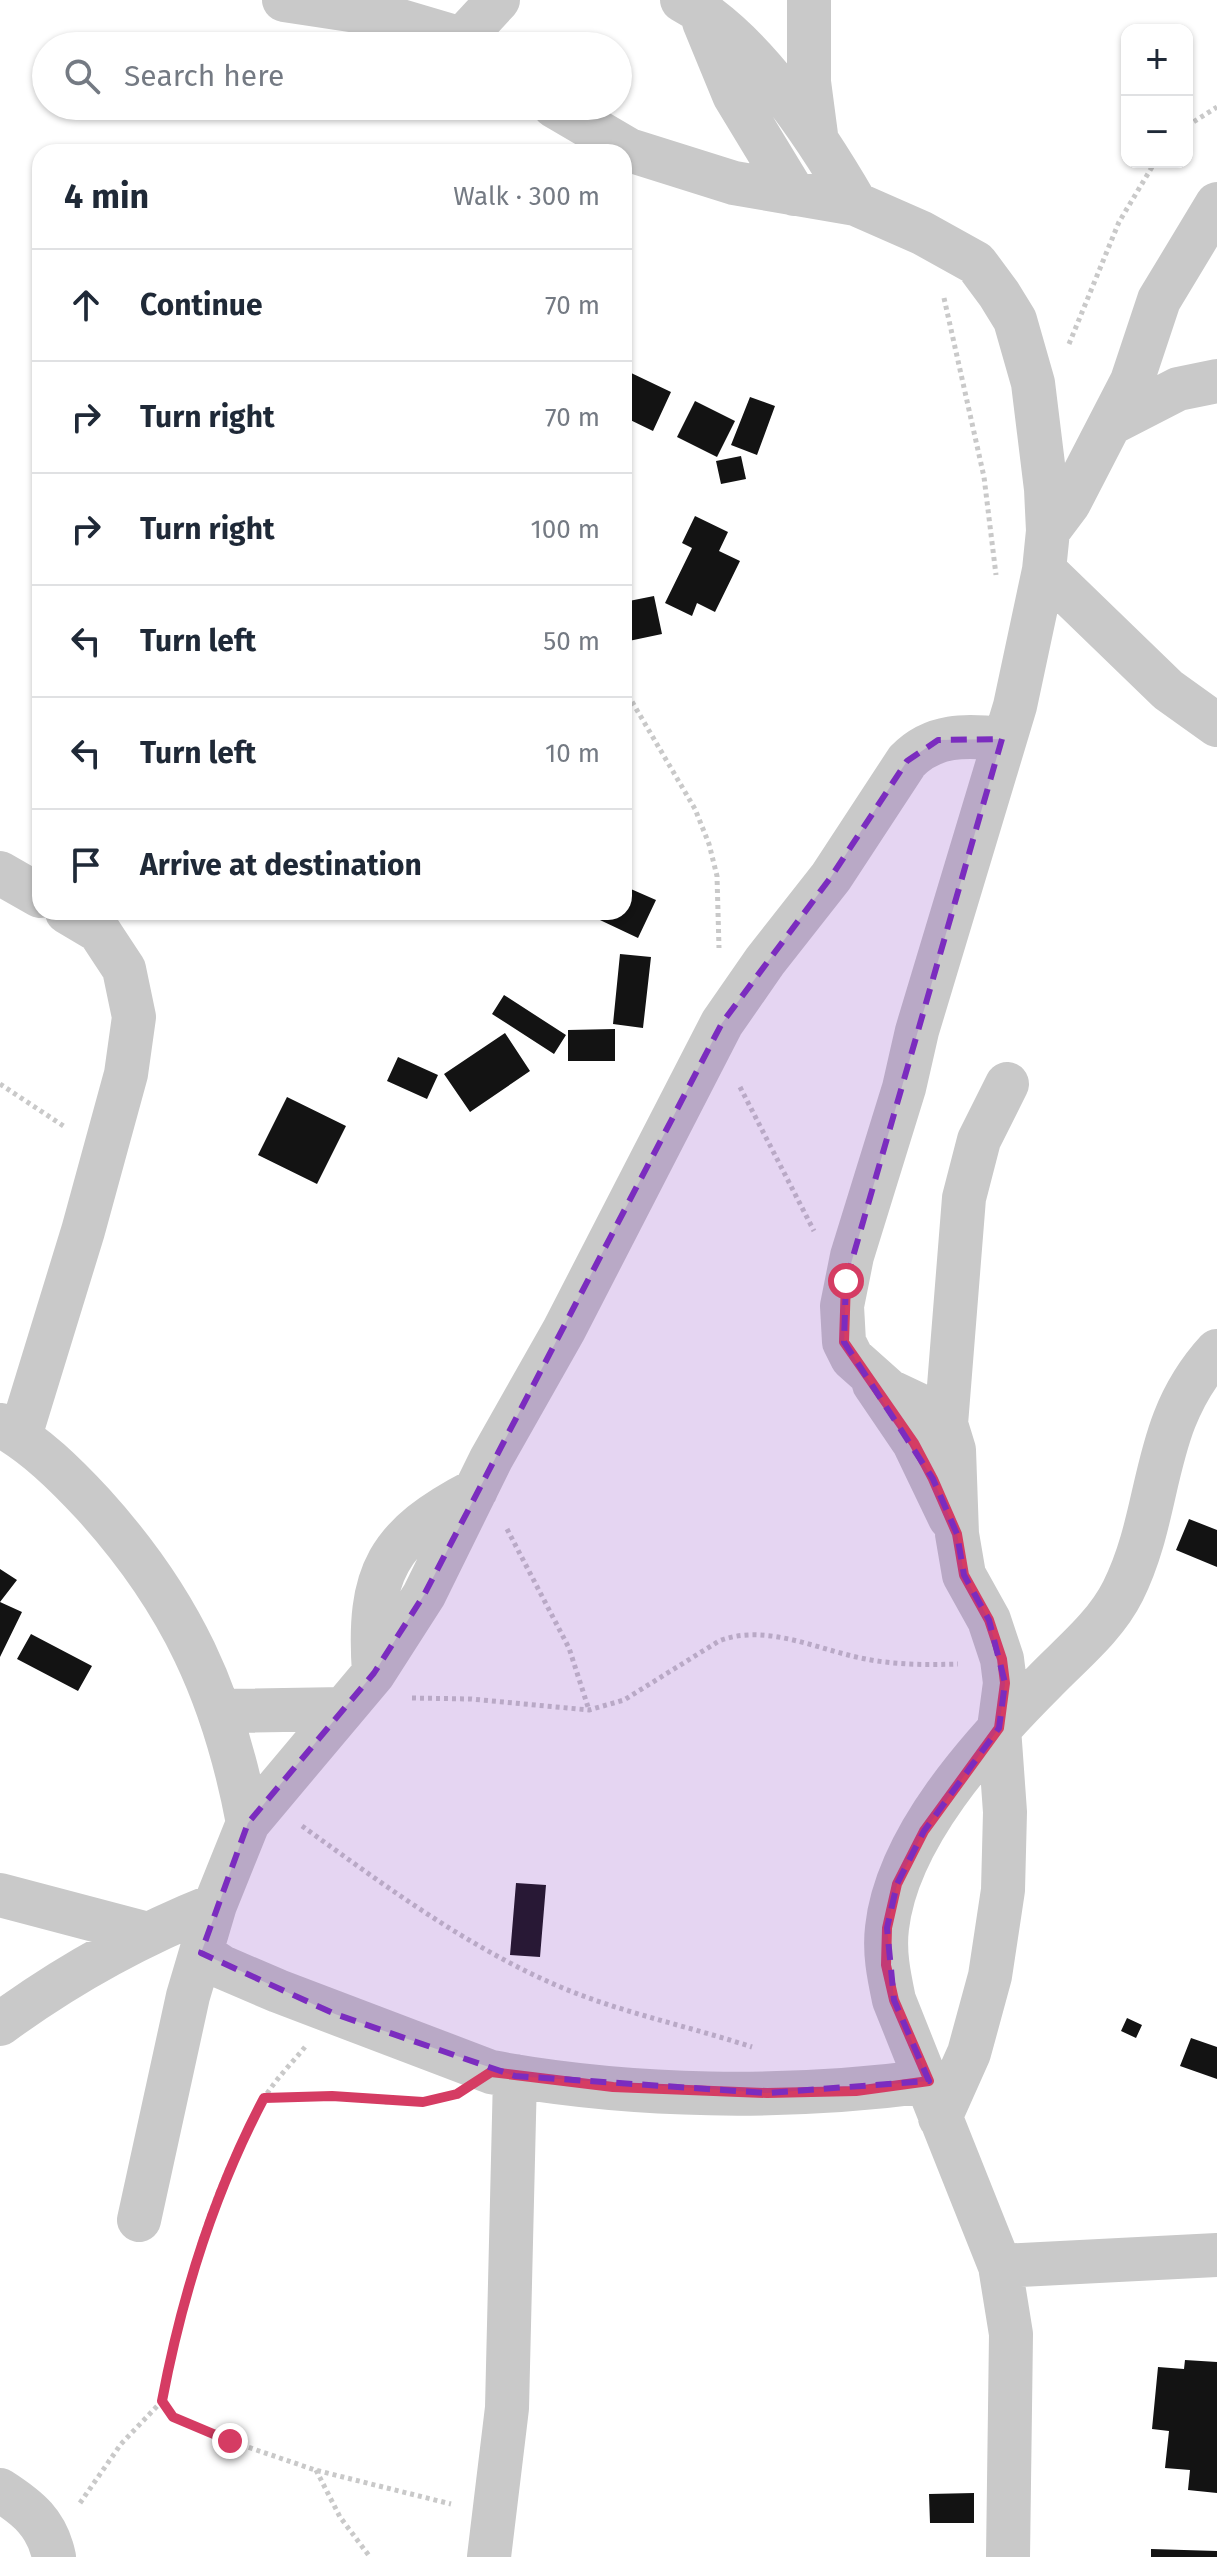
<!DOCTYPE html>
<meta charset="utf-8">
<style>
:root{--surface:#fff;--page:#f6f6f7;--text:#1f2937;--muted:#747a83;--line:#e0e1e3}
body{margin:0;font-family:"Fira Sans",sans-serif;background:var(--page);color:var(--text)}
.controls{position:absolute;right:24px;top:24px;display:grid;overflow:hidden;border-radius:16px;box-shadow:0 2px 6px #0004}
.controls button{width:72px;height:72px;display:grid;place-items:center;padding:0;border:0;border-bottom:2px solid var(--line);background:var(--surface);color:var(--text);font:40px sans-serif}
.stop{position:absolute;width:24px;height:24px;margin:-18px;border:6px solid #d53c63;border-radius:50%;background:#fff}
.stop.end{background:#d53c63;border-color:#fff;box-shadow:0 2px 8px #0008}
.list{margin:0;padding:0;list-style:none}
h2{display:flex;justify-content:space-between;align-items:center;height:104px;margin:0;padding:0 32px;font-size:34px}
h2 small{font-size:26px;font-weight:400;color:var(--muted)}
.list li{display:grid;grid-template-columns:52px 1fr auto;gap:24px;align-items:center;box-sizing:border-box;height:112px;padding:0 32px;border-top:2px solid var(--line)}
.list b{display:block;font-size:30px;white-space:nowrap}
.list em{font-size:26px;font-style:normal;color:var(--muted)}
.icon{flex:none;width:44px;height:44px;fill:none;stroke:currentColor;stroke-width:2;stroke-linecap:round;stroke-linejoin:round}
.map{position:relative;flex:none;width:1217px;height:2557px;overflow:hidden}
.search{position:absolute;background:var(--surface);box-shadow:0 2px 6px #0004;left:32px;top:32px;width:600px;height:88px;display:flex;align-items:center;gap:20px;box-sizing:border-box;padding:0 28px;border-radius:44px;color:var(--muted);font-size:30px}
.panel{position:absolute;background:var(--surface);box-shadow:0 2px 6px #0004;left:32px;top:144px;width:600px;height:776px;border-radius:24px}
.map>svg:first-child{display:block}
.building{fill:#131313}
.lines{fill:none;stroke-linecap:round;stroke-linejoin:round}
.path{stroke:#c9c9c9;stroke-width:5;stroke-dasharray:4 4;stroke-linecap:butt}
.minor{stroke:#c9c9c9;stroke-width:44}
.route{stroke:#d53c63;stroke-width:10}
.marked{fill:#7b2cbf;fill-opacity:0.2;stroke:#7b2cbf;stroke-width:6;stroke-dasharray:16 10;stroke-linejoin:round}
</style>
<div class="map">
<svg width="1217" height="2557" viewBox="0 0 1217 2557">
<rect width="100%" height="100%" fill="#fff"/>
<path class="building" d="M627 371 671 392 653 431 624 417Z
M750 397 775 406 757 455 731 445Z
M695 401 735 421 717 457 677 437Z
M741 456 746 479 721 484 716 461Z
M695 516 728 532 719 551 740 561 715 612 697 603 692 616 665 603 692 548 682 543Z
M654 596 662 634 624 642V602Z
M624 886 656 900 638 938 583 912H624Z
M620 954 651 957 643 1028 613 1024Z
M504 995 566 1035 554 1054 492 1014Z
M615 1029V1061H568V1030Z
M505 1033 530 1071 470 1112 444 1074Z
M398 1057 438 1075 427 1099 387 1081Z
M287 1097 346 1126 317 1184 258 1155Z
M1189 1519 1217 1530V1567L1176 1550Z
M0 1569 17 1580 0 1602 22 1612 0 1657Z
M31 1634 92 1666 78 1691 17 1659Z
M516 1883 546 1885 540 1957 510 1955Z
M1127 2018 1142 2025 1136 2038 1121 2031Z
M1191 2038 1217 2047V2079L1180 2066Z
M1185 2360 1217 2362V2493L1188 2490 1190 2470 1165 2468 1169 2431 1152 2429 1158 2367 1184 2369Z
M974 2493V2523H930L929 2494Z
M1151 2549 1217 2551V2557H1151Z"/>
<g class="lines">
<path class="path" d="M1187 126 1217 107
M944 298 984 477 996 575
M1069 344 1119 222 1155 162
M624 688 695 809 709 844 717 876 719 948
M0 1084 65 1127
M740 1087 814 1231
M507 1529 569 1648 589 1710
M412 1698 471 1699 589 1710 624 1700 719 1641C767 1622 822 1652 871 1660 900 1665 928 1665 958 1664
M302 1826C380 1882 460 1942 549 1982 613 2011 685 2025 752 2047
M305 2047C291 2064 274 2081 263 2100 209 2190 181 2299 162 2401L173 2417 230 2441 315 2470 451 2504
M265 2098 332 2096 384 2102 434 2100
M316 2470 340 2517 370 2557
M80 2503 121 2444 162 2401"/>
<path class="minor" d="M284 0 377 14 462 39 471 46
M682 0C753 38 816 135 856 204
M809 0V82L816 135
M704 22 734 95 794 194
M462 39 498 0
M554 106 629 150 734 183 856 204 922 233 976 263 999 294 1015 320 1033 383 1046 489 1048 531 1044 570 1015 706 917 1031 904 1088 852 1256 842 1306 844 1342 852 1358 889 1391 925 1408 946 1424 954 1450 957 1534 964 1575 989 1620 1002 1659 1005 1683 999 1728 1005 1812 1003 1890 990 1976 969 2053 940 2118
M1110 424 1178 389 1217 381
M1048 531 1069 503 1132 381 1159 300 1217 204
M1044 570 1168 690 1217 725
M0 873 40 896
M874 1384 914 1443 950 1518
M946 1424 964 1198 979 1140 1007 1084
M0 1425C35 1444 66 1475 93 1504 181 1601 224 1695 248 1823
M20 1436 83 1231 126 1074 134 1017 124 969 99 931 67 912
M374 1673C367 1573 387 1536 476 1490
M220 1711 344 1709
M0 1895 144 1933
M201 1953 222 1967 278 1991 491 2072C633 2098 786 2100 929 2081
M0 2024C68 1974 137 1936 215 1905
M139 2220 188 1996 215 1905 248 1823 374 1673 424 1595 491 1459 564 1330 722 1023 765 961 831 877 907 761C933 734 966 735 1002 739
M1000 2266 1217 2255
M0 2490C28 2508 47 2523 54 2557
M489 2557 507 2408 515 2076
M1008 2557 1011 2334 1000 2266 894 2000C889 1976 884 1953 887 1928 897 1837 982 1744 1044 1682 1072 1653 1105 1627 1123 1591 1164 1508 1149 1425 1217 1351"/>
</g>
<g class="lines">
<path class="route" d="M230 2441 173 2417 162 2401C182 2295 214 2193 264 2098L332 2096 423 2102 457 2094 491 2072 613 2087 767 2093 856 2091 929 2081 894 2000 886 1965 887 1928 897 1884 924 1831 999 1728 1005 1683 1002 1659 989 1620 964 1575 957 1534 933 1479 914 1443 844 1342 846 1281"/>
</g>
<path class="marked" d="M1002 739 846 1281 844 1342 933 1479 957 1534 964 1575 989 1620 1005 1683 999 1728 924 1831 897 1884 887 1928 894 2000 929 2081 767 2093 515 2076 335 2014 201 1953 248 1823 374 1673 424 1595 722 1023 831 877 907 761 938 740Z"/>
</svg>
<div class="controls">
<button>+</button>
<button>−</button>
</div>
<div class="stop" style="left:846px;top:1281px"></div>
<div class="stop end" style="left:230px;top:2441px"></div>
<div class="search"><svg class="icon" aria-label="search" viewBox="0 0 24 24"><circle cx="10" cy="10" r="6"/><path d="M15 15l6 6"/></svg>Search here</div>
<section class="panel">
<h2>4 min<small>Walk · 300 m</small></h2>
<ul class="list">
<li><svg class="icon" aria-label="ahead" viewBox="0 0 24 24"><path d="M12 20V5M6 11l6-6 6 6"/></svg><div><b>Continue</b></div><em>70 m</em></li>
<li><svg class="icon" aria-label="right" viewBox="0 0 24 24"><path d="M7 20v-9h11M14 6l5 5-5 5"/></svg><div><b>Turn right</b></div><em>70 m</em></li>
<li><svg class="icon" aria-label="right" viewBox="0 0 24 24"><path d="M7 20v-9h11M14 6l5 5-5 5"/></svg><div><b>Turn right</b></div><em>100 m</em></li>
<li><svg class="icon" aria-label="left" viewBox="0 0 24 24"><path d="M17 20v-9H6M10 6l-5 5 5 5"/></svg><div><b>Turn left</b></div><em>50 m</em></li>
<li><svg class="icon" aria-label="left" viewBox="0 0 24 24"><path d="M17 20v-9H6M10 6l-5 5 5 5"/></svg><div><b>Turn left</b></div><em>10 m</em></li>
<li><svg class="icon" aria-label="arrive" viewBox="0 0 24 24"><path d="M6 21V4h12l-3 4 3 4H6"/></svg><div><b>Arrive at destination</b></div></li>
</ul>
</section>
</div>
